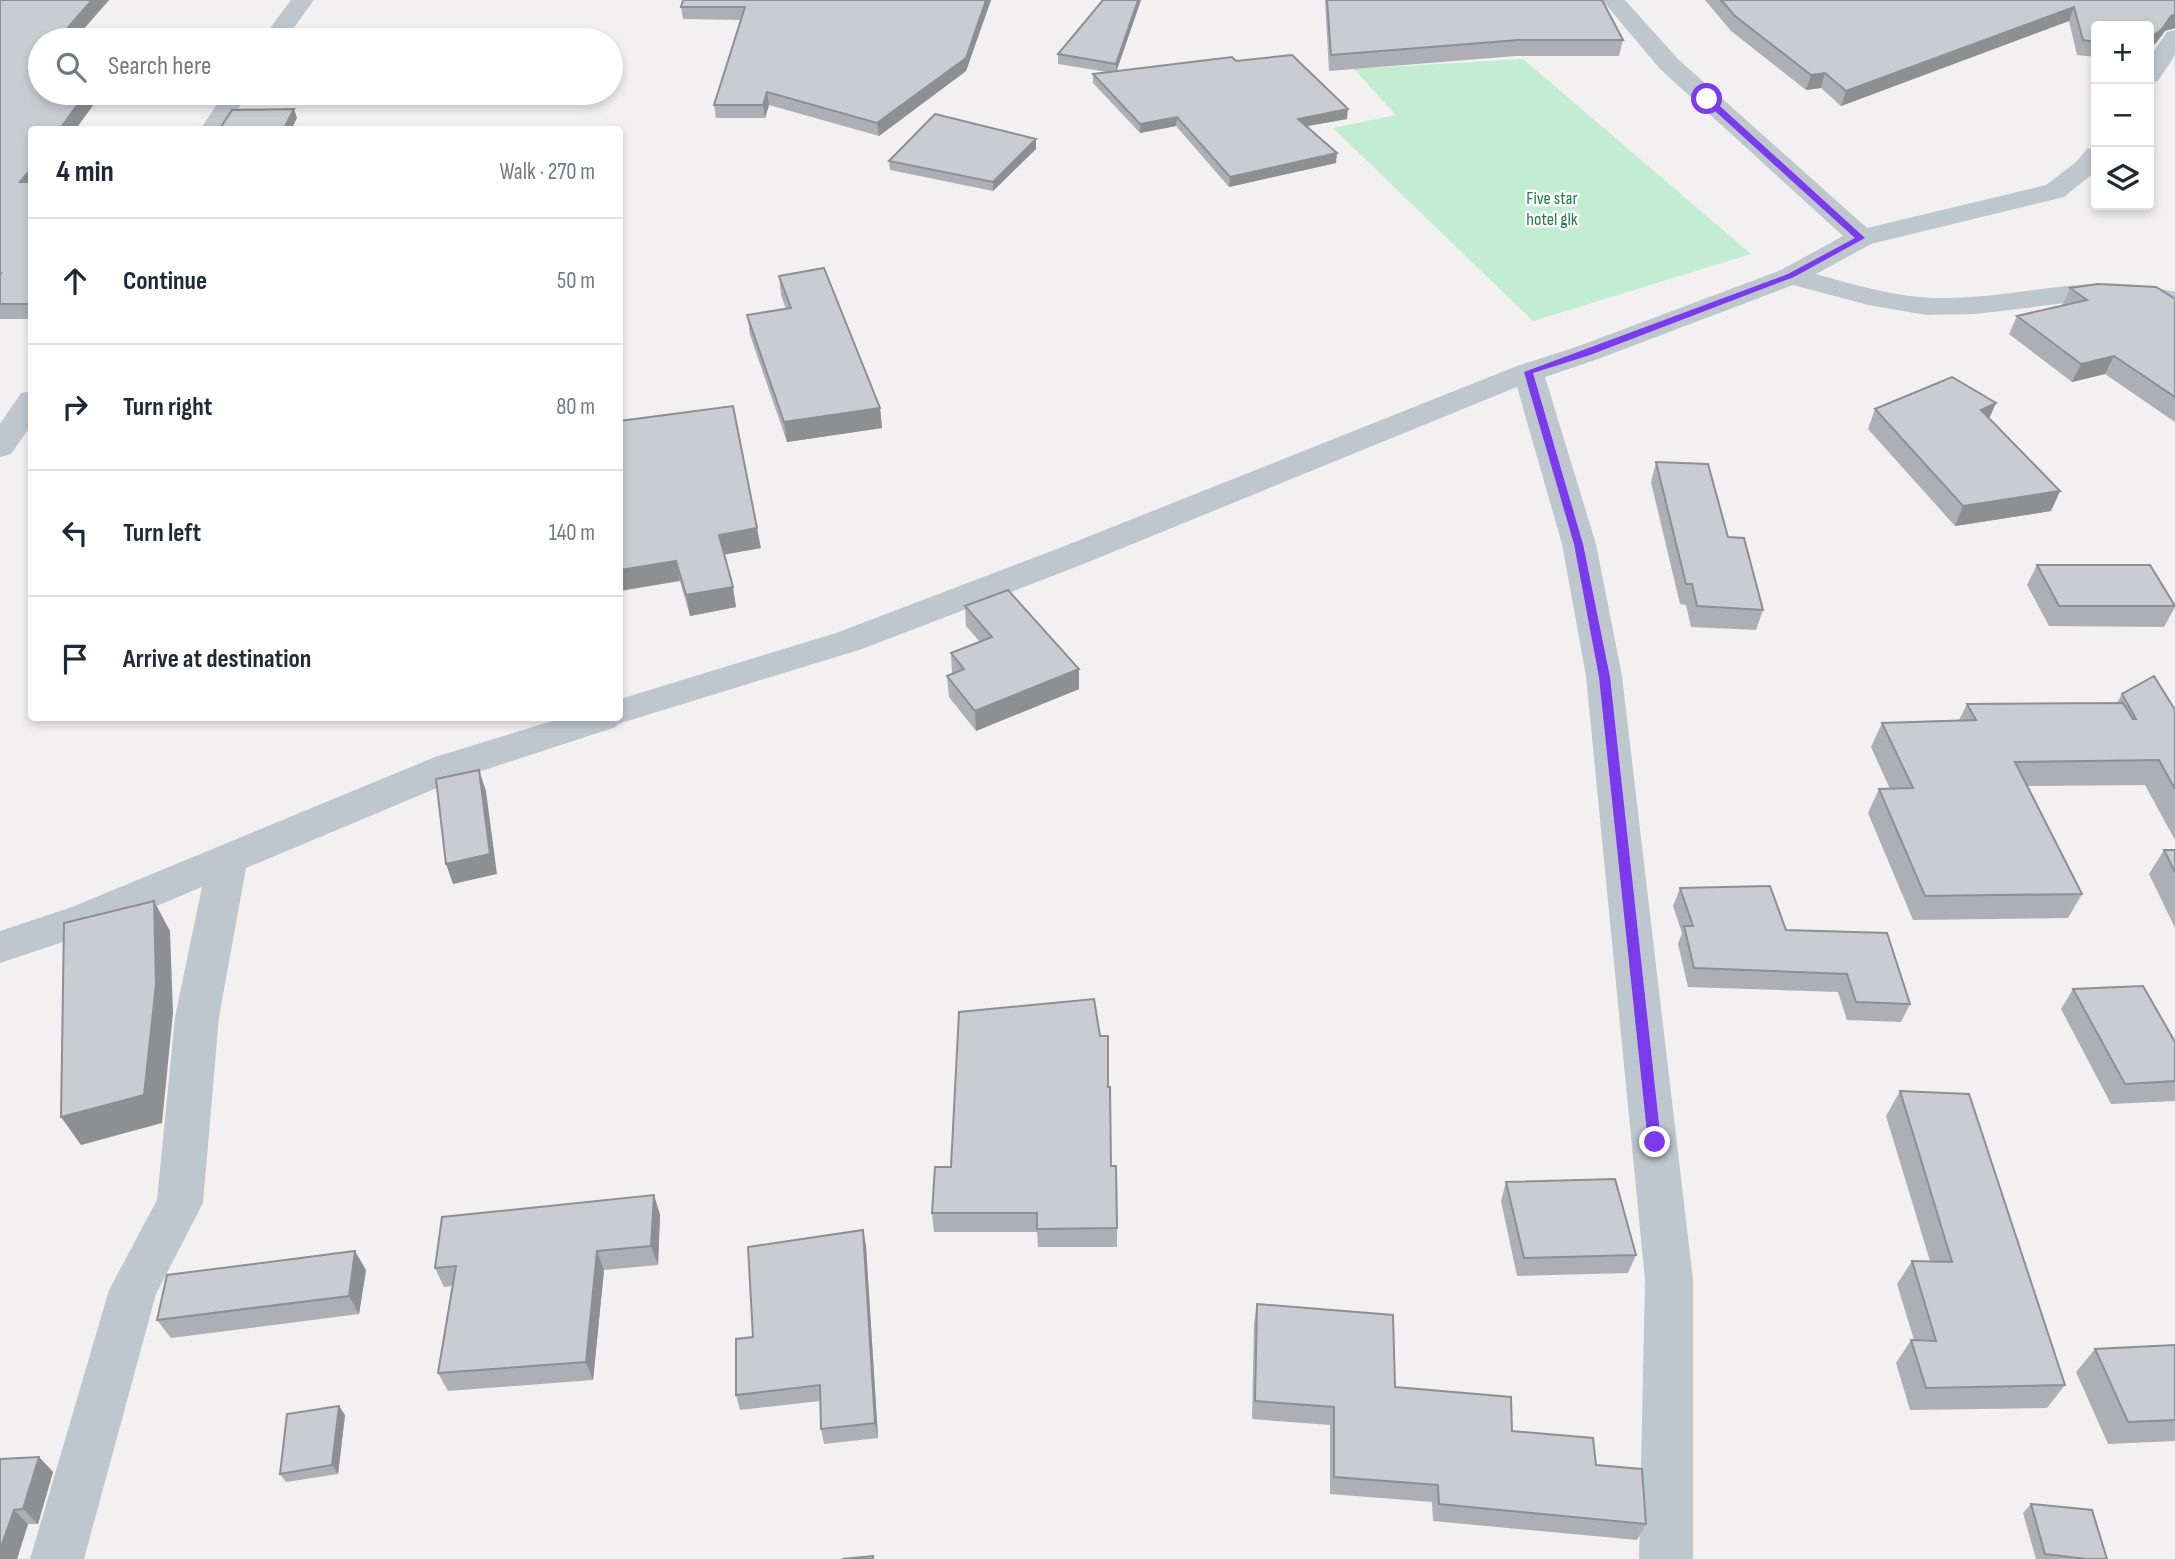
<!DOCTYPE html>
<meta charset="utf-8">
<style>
:root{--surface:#fff;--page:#f2f2f3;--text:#1f2937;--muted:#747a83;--line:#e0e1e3}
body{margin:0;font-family:"Sofia Sans Condensed",sans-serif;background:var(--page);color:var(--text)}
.controls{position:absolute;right:21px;top:21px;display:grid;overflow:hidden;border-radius:7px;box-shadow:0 4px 10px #0003}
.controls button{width:63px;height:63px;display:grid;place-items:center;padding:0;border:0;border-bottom:2px solid var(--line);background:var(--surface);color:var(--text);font:35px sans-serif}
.stop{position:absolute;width:21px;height:21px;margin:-16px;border:5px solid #7c3aed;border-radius:50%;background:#fff}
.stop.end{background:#7c3aed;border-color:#fff;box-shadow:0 2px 7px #0008}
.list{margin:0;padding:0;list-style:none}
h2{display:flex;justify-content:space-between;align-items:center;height:91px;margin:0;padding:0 28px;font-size:30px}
h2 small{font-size:23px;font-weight:400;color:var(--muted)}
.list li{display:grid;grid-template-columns:46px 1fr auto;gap:21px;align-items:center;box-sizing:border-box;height:126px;padding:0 28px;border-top:2px solid var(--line)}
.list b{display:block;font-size:26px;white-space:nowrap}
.list em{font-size:23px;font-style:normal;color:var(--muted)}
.icon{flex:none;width:38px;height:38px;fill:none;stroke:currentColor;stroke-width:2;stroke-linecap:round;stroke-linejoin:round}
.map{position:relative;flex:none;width:2175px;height:1559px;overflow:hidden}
.search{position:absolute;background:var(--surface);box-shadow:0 4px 10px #0003;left:28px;top:28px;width:595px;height:77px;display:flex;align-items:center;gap:18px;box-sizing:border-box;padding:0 24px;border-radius:38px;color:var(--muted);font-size:26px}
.panel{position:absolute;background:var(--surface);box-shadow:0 4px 10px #0003;left:28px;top:126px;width:595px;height:595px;border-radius:7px}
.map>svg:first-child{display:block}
.green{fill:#c2edd2}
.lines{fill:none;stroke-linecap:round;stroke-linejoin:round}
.minor{fill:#bfc7ce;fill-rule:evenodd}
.wall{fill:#aeafb5}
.shaded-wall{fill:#8d8f93}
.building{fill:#caccd2;stroke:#8d8f93;stroke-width:2}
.route{fill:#7c3aed}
.labels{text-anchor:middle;stroke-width:5;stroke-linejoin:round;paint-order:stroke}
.far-park-label{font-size:18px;fill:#1d7a4b;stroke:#fff}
</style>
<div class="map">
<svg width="2175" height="1559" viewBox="0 0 2175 1559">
<rect width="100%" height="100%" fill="#f2f0f0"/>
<path class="green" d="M1523 59 1751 254 1533 321 1333 128 1396 115 1354 69Z"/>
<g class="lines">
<path class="minor" d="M291 0H314L285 40H261Z
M1602 0H1625L1678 59 1867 228 2046 185 2076 162 2087 149 2096 147V171L2064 197 1871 244 1816 274C1859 286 1902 299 1947 298 2030 297 2090 271 2175 292V310L2146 302 2090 300 1976 314 1927 315 1868 305 1793 285 1598 359 1545 377 1596 544 1622 676 1693 1280V1559H1639L1645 1280 1586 676 1562 544 1517 387 1081 565 862 649 618 724 616 727 463 777 246 868 219 1017 203 1203 156 1294 84 1559H30L109 1290 157 1200 175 1017 202 887 102 929 0 963V931L72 907 435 757 562 718H620V699L836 633 1057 549 1517 366 1576 347 1781 270 1843 236 1660 69Z
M2175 30V55L2158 81 2149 83V58L2167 32Z
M224 93H248L225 130H200Z
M32 391V424L11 454 0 457V424L21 393Z"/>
</g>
<path class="wall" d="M0 0H109L74 40H40V93H102L75 130H32V319H0Z
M991 0 966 71 879 136 769 105 765 118H716L714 105 741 20 683 19 681 7Z
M1141 0 1116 71 1236 61 1347 119 1306 126 1336 163 1229 187 1176 126 1140 133 1093 83V74L1107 72 1058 64V54Z
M1325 0H1602L1623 40 1619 56H1516L1329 71Z
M1705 0H2175V28L2165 31 2156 43 2149 49V26H2096V57L2077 55 2069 21 1841 106 1821 88 1806 90 1731 31Z
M1036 149 993 191 890 170 889 161Z
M779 276 880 408 882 428 787 442 750 335 747 315 786 309 781 295Z
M2070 288 2175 299V422L2105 374 2072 382 2009 334 2017 316 2062 306Z
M1996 403 1989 418 2060 491 2051 511 1955 526 1868 429 1875 409Z
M620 421 761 548 724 554 736 607 690 616 680 581Z
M1656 462 1728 537 1763 610 1756 630 1691 627 1686 605 1680 604 1651 482Z
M2037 565 2175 606V607L2164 627 2049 626 2027 585Z
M965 606 1079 669V689L976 731 949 697 947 676 952 674 951 653 980 642 966 626Z
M2122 694 2175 710V840L2145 785 2028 786 2082 894 2068 918 1913 920 1868 813 1879 789H1890L1871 747 1882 723 1959 720 1967 704 2117 703Z
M2164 850H2175V928L2149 874Z
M1680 888 1786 930 1910 1004 1901 1022 1847 1020 1838 992 1688 987 1678 944 1682 933 1673 906Z
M2073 989 2175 1042V1101L2111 1104 2061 1009Z
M1108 1087 1111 1166 1117 1228V1247H1038L1037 1232H934L932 1213 951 1167Z
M1900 1091 2065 1385 2047 1408 1910 1410 1896 1363 1911 1340H1914L1897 1284 1912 1261H1930L1886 1116Z
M1506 1182 1636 1255 1628 1273 1517 1276 1501 1201Z
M654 1195 660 1215 658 1265 604 1270 593 1380 448 1391 438 1373 452 1286 444 1287 435 1268Z
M863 1230 866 1246 878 1438 824 1444 821 1429 820 1401 740 1410 736 1395 753 1337Z
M366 1270 359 1314 171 1338 157 1320Z
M1257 1304 1395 1387 1512 1431 1596 1465 1646 1524 1637 1540 1433 1521 1432 1502 1330 1494V1425L1252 1419 1254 1323Z
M2175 1345V1441L2108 1444 2076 1372 2095 1349Z
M345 1415 338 1474 286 1482 280 1474Z
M39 1457 53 1472 38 1524H28L17 1559 0 1459Z
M2031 1504 2107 1559H2036L2023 1513Z"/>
<path class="shaded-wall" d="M92 0H109L74 40H57Z
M986 0H991L966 71 879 136 877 123Z
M1138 0H1141L1116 73V64Z
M2074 7 2069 21 1841 106 1846 91Z
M2175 15V28L2165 31 2156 43 2149 49V39L2171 16Z
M1825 73 1821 88 1806 90 1811 75Z
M767 92 769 105 765 118 763 105Z
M86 93H102L75 130H59Z
M294 109 297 118 291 130H283Z
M1348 109 1347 119 1297 128 1298 119Z
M1177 117 1176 126 1140 133V124Z
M1036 139V149L993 191V182Z
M1337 153 1336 163 1229 187 1230 177Z
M32 167V190L20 182Z
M2114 356 2105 374 2072 382 2081 364Z
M1996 403 1987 423 1981 410Z
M880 408 882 428 787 442 784 422Z
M2060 491 2051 511 1955 526 1963 506Z
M757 528 761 548 722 555 719 535Z
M676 561 680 581 620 591V570Z
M733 587 736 607 690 616 686 595Z
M1079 669V689L976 731 975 711Z
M479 770 486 791 497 874 453 884 446 864Z
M154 901 170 931 173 1013 162 1123 81 1145 61 1117Z
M654 1195 660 1215 658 1265 651 1246Z
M863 1230 866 1246 878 1438 875 1423Z
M355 1251 366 1270 359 1314 349 1296Z
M597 1251 604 1270 593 1380 586 1362Z
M339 1406 345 1415 338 1474 332 1465Z
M39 1457 53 1472 38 1524 23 1509Z
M14 1510 28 1524 17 1559H0V1550Z"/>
<path class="building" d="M0 0H92L57 40H40V59L38 62H40V93H86L59 130H32V167L20 182H32V304H0V275L1 273H0Z
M683 0H986L966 58 877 123 767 92 763 105H714L745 7H681Z
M1103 0H1138L1116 64 1058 54Z
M1327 0H1602L1623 40H1518L1331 55Z
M1721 0H2175V15L2171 16 2162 29 2149 39V26H2096V42L2083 40 2074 7 1846 91 1825 73 1811 75 1735 16Z
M1292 55 1348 109 1298 119 1337 153 1230 177 1177 117 1140 124 1093 74 1232 57 1236 61Z
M294 109 283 130H219L232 110Z
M935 114 1036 139 993 182 889 161Z
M824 268 880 408 784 422 747 315 791 308 779 276Z
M2098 284 2156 287 2175 299V397L2114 356 2081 364 2017 316 2087 300 2070 288Z
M1952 377 1996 403 1981 410 2060 491 1963 506 1875 409Z
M733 406 757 528 719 535 733 587 686 595 676 561 620 570V421Z
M1656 462 1708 464 1728 537 1744 538 1763 610 1697 606 1692 584H1686Z
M2037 565H2150L2175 606H2059Z
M1008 590 1079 669 975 711 947 676 964 669 951 653 992 637 965 606Z
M2154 676 2175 710V789L2159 760 2015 762 2082 894 1925 896 1879 789 1913 788 1882 723 1976 720 1967 704 2123 703 2133 719H2136L2122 694Z
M479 770 490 854 446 864 436 779Z
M2164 850H2175V872Z
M1770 886 1786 930 1887 933 1910 1004 1856 1002 1847 974 1694 968 1684 926H1693L1680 888Z
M154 901 156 984 144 1095 61 1117 64 923Z
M2143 986 2175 1042V1081L2125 1084 2073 989Z
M1094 999 1100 1036H1108V1087H1110L1111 1166H1116L1117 1228 1037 1229V1213H932L935 1167H951L959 1012Z
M1900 1091 1969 1094 2065 1385 1926 1388 1911 1340 1936 1341 1912 1261 1952 1262Z
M1615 1179 1636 1255 1524 1258 1506 1182Z
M654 1195 651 1246 597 1251 586 1362 438 1373 456 1266 435 1268 442 1217Z
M863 1230 875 1423 821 1429 820 1385 736 1395V1339L753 1337 748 1247Z
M355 1251 349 1296 157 1320 167 1275Z
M1257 1304 1393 1315 1395 1387 1511 1397 1512 1431 1593 1438 1596 1465 1642 1469 1646 1524 1439 1504 1438 1485 1334 1477V1407L1255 1401Z
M2175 1345V1420L2128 1422 2095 1349Z
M339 1406 332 1465 280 1474 287 1414Z
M39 1457 23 1509 14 1510 0 1550V1459Z
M2031 1504 2092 1510 2107 1559H2087L2045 1554Z
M873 1556V1559H842Z"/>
<path class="route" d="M1704 97H1710L1865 238 1794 277 1590 355 1533 373 1583 544 1610 677 1661 1142 1655 1148 1648 1142 1599 677 1574 544 1524 372 1788 274 1855 238 1704 101Z"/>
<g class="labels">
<g class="far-park-label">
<text x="1552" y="204">Five star<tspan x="1552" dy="21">hotel glk</tspan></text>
</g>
</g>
</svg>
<div class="controls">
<button>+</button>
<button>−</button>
<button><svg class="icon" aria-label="layers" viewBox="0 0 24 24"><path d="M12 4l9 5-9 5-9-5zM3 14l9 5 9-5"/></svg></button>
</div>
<div class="stop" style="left:1707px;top:99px"></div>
<div class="stop end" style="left:1655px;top:1142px"></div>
<div class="search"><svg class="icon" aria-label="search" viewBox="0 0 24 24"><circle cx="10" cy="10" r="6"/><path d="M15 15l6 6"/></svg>Search here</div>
<section class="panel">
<h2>4 min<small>Walk · 270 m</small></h2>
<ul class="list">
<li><svg class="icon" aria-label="ahead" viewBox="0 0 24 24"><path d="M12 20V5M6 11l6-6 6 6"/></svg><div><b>Continue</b></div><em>50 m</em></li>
<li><svg class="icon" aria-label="right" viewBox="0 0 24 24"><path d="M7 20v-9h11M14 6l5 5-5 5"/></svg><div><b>Turn right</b></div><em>80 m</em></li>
<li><svg class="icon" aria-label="left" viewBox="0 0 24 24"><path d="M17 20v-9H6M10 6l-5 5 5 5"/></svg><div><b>Turn left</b></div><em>140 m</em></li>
<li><svg class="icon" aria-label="arrive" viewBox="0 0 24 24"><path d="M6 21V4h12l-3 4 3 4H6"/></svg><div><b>Arrive at destination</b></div></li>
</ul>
</section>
</div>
